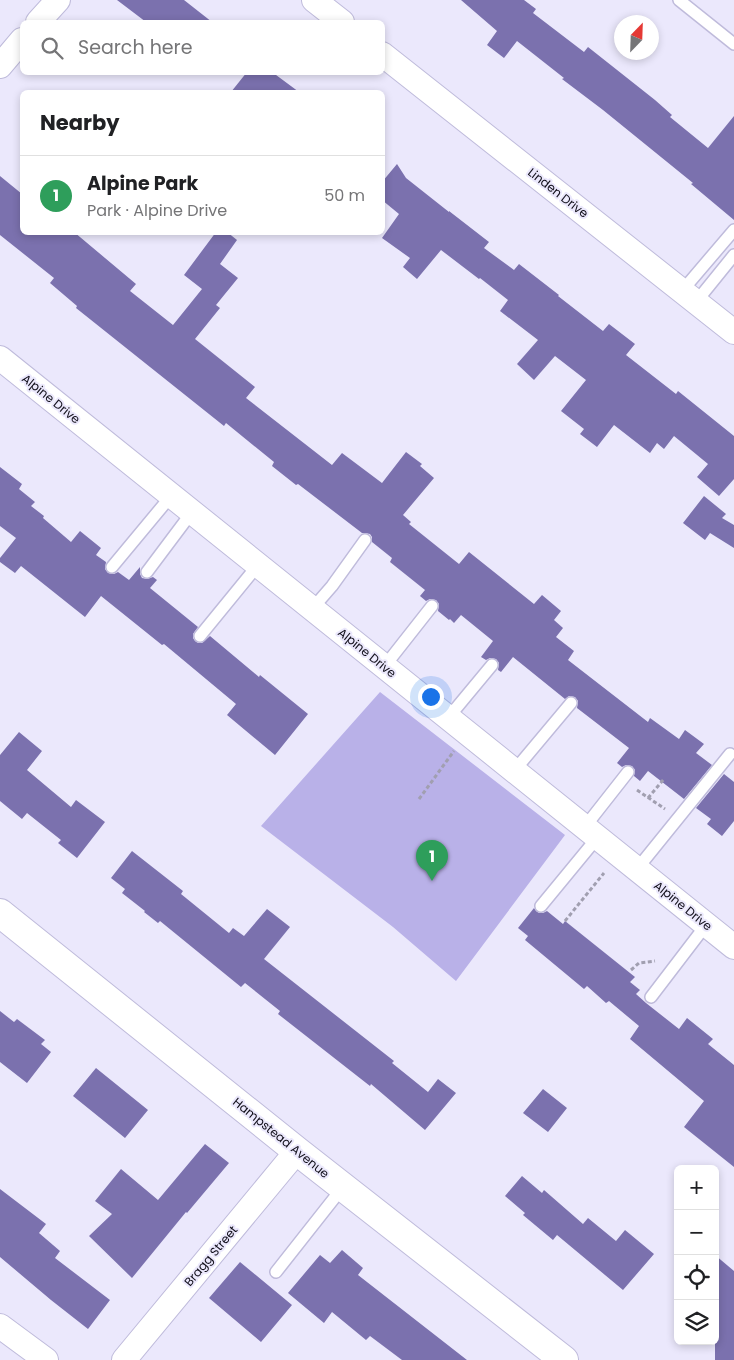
<!DOCTYPE html>
<meta charset="utf-8">
<style>
:root{--surface:#fff;--page:#f2f2f2;--text:#202124;--muted:#757577;--line:#e0e0e0;--accent:#686a0a}
body{margin:0;font-family:Poppins,sans-serif;background:var(--page);color:var(--text)}
.controls{position:absolute;right:15px;bottom:15px;display:grid;overflow:hidden;border-radius:8px;box-shadow:0 2px 8px #0003}
.controls button{width:45px;height:45px;display:grid;place-items:center;padding:0;border:0;border-bottom:1px solid var(--line);background:var(--surface);color:var(--text);font:25px sans-serif}
.compass{position:absolute;left:614px;top:15px;width:45px;height:45px;border-radius:50%;background:var(--surface);box-shadow:0 2px 8px #0003;rotate:23deg}
.you{position:absolute;left:430px;top:696px;width:18px;height:18px;margin:-12px;border:4px solid #fff;border-radius:50%;background:#1a73e8;box-shadow:0 0 0 8px #1a73e833}
.badge{display:grid;place-items:center;width:32px;height:32px;border-radius:50%;background:var(--accent);color:#fff;font-size:16px;font-weight:700}
.pin{position:absolute;translate:-50% -41px;filter:drop-shadow(0 1px 2px #0008)}
.pin::after{content:'';position:absolute;top:26px;width:18px;height:15px;background:inherit;clip-path:polygon(0 0,100% 0,50% 100%)}
.list{margin:0;padding:0;list-style:none}
h2{display:flex;justify-content:space-between;align-items:center;height:65px;margin:0;padding:0 20px;font-size:21px}
h2 small{font-size:16px;font-weight:400;color:var(--muted)}
.list li{display:grid;grid-template-columns:32px 1fr auto;gap:15px;align-items:center;box-sizing:border-box;height:80px;padding:0 20px;border-top:1px solid var(--line)}
.list b{display:block;font-size:19px;white-space:nowrap}
.list p{margin:0;font-size:16px;white-space:nowrap;color:var(--muted)}
.list em{font-size:16px;font-style:normal;color:var(--muted)}
.icon{flex:none;width:28px;height:28px;fill:none;stroke:currentColor;stroke-width:2;stroke-linecap:round;stroke-linejoin:round}
.map{position:relative;flex:none;width:734px;height:1360px;overflow:hidden}
.search{position:absolute;background:var(--surface);box-shadow:0 2px 8px #0003;left:20px;top:20px;width:365px;height:55px;display:flex;align-items:center;gap:12px;box-sizing:border-box;padding:0 18px;border-radius:8px;color:var(--muted);font-size:19px}
.panel{position:absolute;background:var(--surface);box-shadow:0 2px 8px #0003;left:20px;top:90px;width:365px;height:145px;border-radius:8px}
.map>svg:first-child{display:block}
.green{fill:#b9b1e8}
.building{fill:#7b71ae}
.lines{fill:none;stroke-linecap:round;stroke-linejoin:round}
.service-casing{stroke:#bfbbdb;stroke-width:14}
.minor-casing{stroke:#bfbbdb;stroke-width:26}
.tertiary-casing{stroke:#bfbbdb;stroke-width:30}
.path{stroke:#a19fb0;stroke-width:3;stroke-dasharray:4 2.5;stroke-linecap:butt}
.service{stroke:#fff;stroke-width:11}
.minor{stroke:#fff;stroke-width:24}
.tertiary{stroke:#fff;stroke-width:28}
.labels{text-anchor:middle;stroke-width:4;stroke-linejoin:round;paint-order:stroke}
.street-label{font-size:12px;fill:#0f0d18;stroke:#ebe8fc}
</style>
<div class="map">
<svg width="734" height="1360" viewBox="0 0 734 1360">
<rect width="100%" height="100%" fill="#ebe8fc"/>
<path class="green" d="M380 692 565 835 456 981 393 927 261 826Z"/>
<path class="building" d="M117 0H184L212 22H146Z
M461 0H524L536 9 533 13 584 52 588 47 655 100 672 115 670 117 708 148 734 116V220L691 184 693 183 603 110 562 79 564 78 517 41 504 58 487 45 497 31Z
M247 72H272L299 92H231Z
M397 164 406 178 449 212V211L489 242 484 248 514 270 519 264 559 295 558 296 603 331 609 324 635 344 626 355 676 394 678 391 734 436V479L719 496 697 477 708 464 674 436 664 449 657 443 650 453 614 425 597 447 580 434 584 429 561 411 586 380 555 356 534 380 517 364 538 340 500 311 508 300 480 278 479 279 441 250 417 279 403 267 410 258 382 238 399 214 382 200V182Z
M0 176 22 194V232H74L136 284 130 291 173 325 202 289 184 275 216 232H227L237 240 220 264 238 278 216 305 220 308 195 339 255 387 246 398 332 465 342 453 382 483 406 452 422 464 420 466 434 478 403 515 411 522 409 524 459 564 469 552 534 604 542 595 561 611 554 620 563 628 556 637 574 651 568 660 648 722 650 718 679 739 685 730 704 744 696 753 712 765 684 799 648 771 640 781 634 776 635 770 632 766 626 765 622 767 617 763 629 748 577 708 578 701 575 697 569 696 565 699 513 657 501 672 498 670 499 663 496 659 490 658 486 660 481 657 493 641 461 615 454 623 450 619 449 620 438 611 439 604 436 600 430 599 426 601 420 596 425 590 390 562 392 558 372 542V537L370 534 365 533H362L298 484 296 485 272 466 274 462 226 423 224 426 76 308 77 306 50 283 54 278 0 235Z
M0 467 22 484 19 489 35 502 31 506 44 516 43 518 71 542 80 531 101 548 96 555 106 562 105 569 108 573 114 574 118 572 129 580 140 567V574L142 578 147 579 153 577 157 580 150 588 198 627 193 634V638L195 641 198 643H202L210 636 259 677 260 675 308 714 275 755 227 715 236 704 164 644 162 645 101 596 85 617 21 566 15 573 0 562V558L16 538 0 526Z
M704 496 726 514 722 518 734 525V548L710 533 705 540 683 523Z
M19 732 42 751 27 770 71 807 76 800 105 822 77 858 58 843 61 840 27 813 22 819 0 801V755Z
M724 774 734 782V821L722 836 707 824 711 819 696 808Z
M132 851 183 891 181 894 229 933 233 928 244 936 267 909 290 927 264 959 394 1061 392 1063 428 1092 438 1079 456 1093 425 1130 371 1084 370 1086 278 1014 280 1011 245 983 241 987 160 921 158 923 144 912 145 911 122 893 125 889 111 878Z
M534 908 536 911 539 913H543L547 911 563 924 565 921 635 977 630 982 640 990 636 994 646 1003 679 1029 687 1018 713 1039 708 1044 734 1065V1167L684 1127 704 1101 630 1039 639 1026 609 1001 606 1003 587 986 584 989 525 940 528 936 518 928Z
M0 1011 14 1022 17 1019 45 1040 41 1044 51 1052 27 1083 0 1062Z
M96 1068 148 1110 125 1138 73 1096Z
M543 1089 567 1108 548 1132 523 1113Z
M205 1144 229 1163 187 1213 186 1212 132 1278 89 1236 112 1214 95 1201 121 1169 158 1200Z
M522 1176 542 1193 544 1190 583 1224 588 1218 616 1241 625 1230 654 1254 623 1290 557 1235 553 1240 523 1215 525 1213 505 1196Z
M0 1189 46 1224 39 1233 60 1251 55 1258 110 1300 88 1329 51 1300 0 1257Z
M342 1250 363 1268 358 1275 467 1360H402L370 1336 366 1340 332 1312 324 1323 288 1293 320 1255 330 1263Z
M715 1255 734 1271V1360H715Z
M240 1262 292 1305 261 1342 209 1298Z"/>
<g class="lines">
<g class="service-casing">
<path id="service" d="M679 0 734 44
M682 291 734 230
M696 302 734 255
M112 567 171 496
M147 572 192 512
M312 609 332 586 365 540
M200 636 258 565
M384 667 432 606
M448 718 492 665
M514 771 571 703
M584 828 628 772
M637 869 730 754
M541 906 597 838
M651 997 706 925
M276 1272 343 1187"/>
</g>
<g class="minor-casing">
<path id="minor" d="M314 0 342 22
M38 22 58 0
M382 54 734 332
M0 66 22 40
M0 358 734 947
M0 1326 46 1360
M124 1360 297 1151"/>
</g>
<g class="tertiary-casing">
<path id="tertiary" d="M0 913 297 1151 564 1360"/>
</g>
<path class="path" d="M637 790 665 809
M648 798 664 779
M419 799 454 751
M565 921 604 873
M631 970 639 963 655 961"/>
<use href="#service" class="service"/>
<use href="#minor" class="minor"/>
<use href="#tertiary" class="tertiary"/>
</g>
<g class="labels">
<g class="street-label">
<text transform="translate(558 193) rotate(38)" y="4">Linden Drive</text>
<text transform="translate(51 399) rotate(39)" y="4">Alpine Drive</text>
<text transform="translate(367 653) rotate(39)" y="4">Alpine Drive</text>
<text transform="translate(683 906) rotate(39)" y="4">Alpine Drive</text>
<text transform="translate(281 1138) rotate(39)" y="4">Hampstead Avenue</text>
<text transform="translate(211 1256) rotate(-50)" y="4">Bragg Street</text>
</g>
</g>
</svg>
<div class="controls">
<button>+</button>
<button>−</button>
<button><svg class="icon" aria-label="locate" viewBox="0 0 24 24"><circle cx="12" cy="12" r="6"/><path d="M12 2v4M12 18v4M2 12h4M18 12h4"/></svg></button>
<button><svg class="icon" aria-label="layers" viewBox="0 0 24 24"><path d="M12 4l9 5-9 5-9-5zM3 14l9 5 9-5"/></svg></button>
</div>
<svg class="compass" viewBox="-18 -18 36 36"><path d="M0-13l5 13h-10z" fill="#e53935"/><path d="M0 13l5-13h-10z" fill="#757577"/></svg>
<div class="you"></div>
<div class="pin badge" style="left:432px;top:881px;background:#2e9e5b">1</div>
<div class="search"><svg class="icon" aria-label="search" viewBox="0 0 24 24"><circle cx="10" cy="10" r="6"/><path d="M15 15l6 6"/></svg>Search here</div>
<section class="panel">
<h2>Nearby<small></small></h2>
<ul class="list">
<li><span class="badge" style="background:#2e9e5b">1</span><div><b>Alpine Park</b><p>Park · Alpine Drive</p></div><em>50 m</em></li>
</ul>
</section>
</div>
